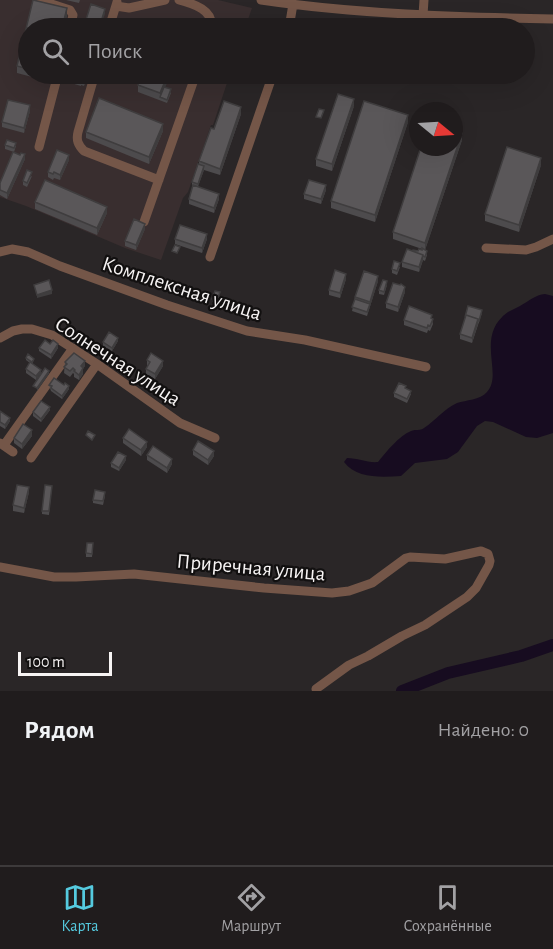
<!DOCTYPE html>
<html lang="ru">
<meta charset="utf-8">
<style>
:root{--surface:#201c1d;--page:#282526;--text:#f1f3f6;--muted:#a2a1a4;--line:#3d3a3b;--accent:#55cadf}
body{margin:0;font-family:"Alegreya Sans",sans-serif;background:var(--page);color:var(--text)}
.compass{position:absolute;left:409px;top:102px;width:54px;height:54px;border-radius:50%;background:var(--surface);box-shadow:0 6px 24px #0002;rotate:108deg}
.scale{position:absolute;left:18px;bottom:15px;width:94px;box-sizing:border-box;padding-left:6px;border:3px solid #f7f4f4;border-top:0;font-size:16px;line-height:21px;white-space:nowrap;color:#f7f4f4;-webkit-text-stroke:4px #121010;paint-order:stroke}
.list{margin:0;padding:0;list-style:none}
h2{display:flex;justify-content:space-between;align-items:center;height:78px;margin:0;padding:0 24px;font-size:26px}
h2 small{font-size:20px;font-weight:400;color:var(--muted)}
.icon{flex:none;width:33px;height:33px;fill:none;stroke:currentColor;stroke-width:2;stroke-linecap:round;stroke-linejoin:round}
.map{position:relative;flex:none;width:553px;height:691px;overflow:hidden}
.search{position:absolute;background:var(--surface);box-shadow:0 6px 24px #0002;left:18px;right:18px;top:18px;height:66px;display:flex;align-items:center;gap:15px;box-sizing:border-box;padding:0 21px;border-radius:33px;color:var(--muted);font-size:22px}
.sheet{height:174px;background:var(--surface)}
nav{display:flex;justify-content:space-around;align-items:center;box-sizing:border-box;height:84px;border-top:2px solid var(--line);background:var(--surface);font-size:16px;color:var(--muted)}
nav a{display:grid;justify-items:center;gap:3px}
nav .on{color:var(--accent)}
.map>svg:first-child{display:block}
.built{fill:#392e2f}
.water{fill:#170c20}
.lines{fill:none;stroke-linecap:round;stroke-linejoin:round}
.river{stroke:#170c20;stroke-width:12}
.minor{stroke:#745648;stroke-width:9}
.wall{fill:#4d4b4d}
.shaded-wall{fill:#3f3d3e}
.building{fill:#5a5759;stroke:#3f3d3e;stroke-width:1.5}
.labels{text-anchor:middle;stroke-width:4.5;stroke-linejoin:round;paint-order:stroke}
.street-label{font-size:21px;fill:#f7f4f4;stroke:#121010}
</style>
<div class="map">
<svg width="553" height="691" viewBox="0 0 553 691">
<rect width="100%" height="100%" fill="#2a2627"/>
<path class="built" d="M0 0H218L252 8 245 28H28V74H230L213 125H211L188 192 183 198 161 260 125 248 26 206 0 197Z"/>
<path class="water" d="M545 294 553 296V433L537 438 526 437 493 422 485 421 477 426 458 452 447 459 415 463 401 476C381 477 357 479 344 462L347 458C358 458 367 463 378 462 386 452 399 436 411 431 416 429 420 431 424 428 436 420 444 409 457 403 466 400 480 400 487 392 504 374 474 336 508 312 512 310 516 308 520 306 529 301 535 295 545 294Z"/>
<g class="lines">
<path class="river" d="M402 691 448 673 521 656 553 645"/>
<path class="minor" d="M39 0 70 10 73 15 70 28
M179 0C194 4 214 10 211 28
M261 0C357 14 455 17 553 19
M116 6 129 8 165 0
M423 15 424 0
M109 28 117 2
M289 28 293 4
M95 74 78 132C76 140 78 145 84 151L159 180
M39 147 58 74
M144 222 196 74
M486 248 526 250 536 247 553 239
M0 252 12 249 28 252 60 266 167 305 247 331 305 340 426 367
M210 257 273 74
M0 338 13 331 22 329H32L52 335 97 364 180 423 215 438
M0 443 13 452
M4 445 73 348
M31 458 97 364
M0 567 54 577H76L134 574 264 588 332 593 349 591 372 583 406 558 410 557 445 559 481 551 488 554 490 561 489 565 476 588 467 597 425 625 402 636 368 656 349 665 316 689"/>
</g>
<path class="wall" d="M33 0 67 8V15L64 28H28V74H53L51 82 17 73V66Z
M66 0H80L79 3Z
M84 74V77L86 81 84 86 81 85V86L71 83V80Z
M260 77 258 84 245 82V78Z
M138 85 165 87 171 93 167 103 138 92Z
M354 106 332 171 316 166V159Z
M30 111 24 133 2 127V122Z
M241 114 220 175 204 170 198 186 219 199 214 213 189 204V199L193 186 192 185V182L199 165V161L214 129Z
M408 122 375 222 331 208V201Z
M163 131 149 164 86 138V132Z
M462 140 425 250 423 249 427 255 425 261 423 260 419 272 402 267V262L412 251H418L422 249 393 239V232Z
M5 145 16 146 14 152 5 149Z
M20 155 25 159 7 199 0 195V183Z
M69 160 60 180 54 178 53 180 48 177V172Z
M541 165 519 232 485 221V214Z
M32 176 27 187 23 185V181Z
M326 190 321 204 304 199V194Z
M35 202 107 213 97 235 35 209Z
M145 229 136 250 125 246V241Z
M175 239H207L202 253 175 244Z
M400 267 397 275 392 273V269Z
M346 279 340 298 329 295V290Z
M378 281 367 316 352 311 355 297Z
M387 285 384 295 379 294V290Z
M405 292 398 312 386 308V303Z
M220 296 217 304 212 302V299Z
M482 313 472 343 460 339V334Z
M432 319 433 324 430 331 428 330 427 333 404 325V320Z
M118 341 112 351 103 346V342Z
M50 344 58 348 51 359 39 351V348Z
M26 358 34 360 32 364 41 373 36 380 26 373V369L30 363 26 360Z
M147 360 163 366 155 379 146 374V369L148 366 147 365Z
M65 362 85 366 83 368V374L79 380 74 377V374L73 373 70 377 64 373Z
M49 385 69 389 62 399 51 391Z
M406 389 411 394 407 403 394 397V393Z
M50 410 41 422 33 416V412Z
M0 411 10 421 5 429 0 426Z
M32 436 22 449 14 443V438Z
M123 438 147 447 141 456 123 443Z
M193 450 214 456 208 465 193 455Z
M147 455 172 464 167 473 147 460Z
M126 460 119 471 111 467V463Z
M52 486 49 515 42 514V511Z
M29 492 24 513 13 511V505Z
M105 496 103 505 93 503V500Z
M93 547 92 557H86V553Z"/>
<path class="shaded-wall" d="M67 8V15L64 28H62Z
M105 9V14L100 28H99Z
M168 74H171L161 97H160V93Z
M354 99V106L332 171V164Z
M30 105V111L24 133V128Z
M241 107V114L220 175V169Z
M408 115V122L375 222V215Z
M163 124V131L149 164V157Z
M462 133V140L425 250V243Z
M25 154V159L7 199V193Z
M69 155V160L60 180V175Z
M541 158V165L519 232V225Z
M204 166V170L198 187V184Z
M326 185V190L321 204V199Z
M219 194V199L214 213V208Z
M107 207V213L97 235V228Z
M145 224V229L136 250V245Z
M207 234V239L202 253V248Z
M423 255V260L419 272V267Z
M346 274V279L340 298V293Z
M378 276V281L367 316 370 302Z
M405 287V292L398 312V307Z
M52 290V294L37 298V295Z
M478 319V324L472 343V338Z
M118 338V341L112 351V348Z
M58 344V348L51 359V355Z
M85 361V366L81 372V366Z
M163 361V366L155 379V374Z
M83 368V374L79 380V375Z
M41 370V373L36 380V376Z
M49 371V374L37 391V388Z
M69 386V389L62 399V396Z
M50 407V410L41 422V419Z
M10 418V421L5 429V425Z
M32 430V436L22 449V444Z
M147 442V447L141 456V450Z
M214 451V456L208 465V460Z
M126 456V460L119 471V468Z
M172 459V464L167 473V468Z
M29 487V492L24 513V508Z"/>
<path class="building" d="M33 0 67 8 62 28H28V69L17 66Z
M91 4 105 9 99 28H92L84 26Z
M249 23 265 28H247Z
M162 26 169 28H161Z
M72 74H84L83 76 86 77 84 82 81 81V83L71 80Z
M143 74H168L160 93 138 85Z
M246 74H260L258 81 245 78Z
M164 87 171 89 167 100 160 97Z
M338 94 354 99 332 164 316 159Z
M99 98 163 124 149 157 86 132Z
M8 100 30 105 24 128 2 122Z
M224 101 241 107 220 169 199 161 211 128 214 129Z
M364 101 408 115 375 215 331 201Z
M319 109 324 110 321 118 316 117Z
M454 130 462 133 425 243 393 232 421 147H454Z
M7 140 16 143 14 148 5 145Z
M507 147 541 158 519 225 485 214Z
M57 150 69 155 60 175 54 172 53 174 48 172Z
M13 152 20 155 21 153 25 154 7 193 0 190V183Z
M198 164 204 166 198 184 192 182Z
M27 170 32 172 27 183 23 181Z
M45 180 107 207 97 228 35 202Z
M309 180 326 185 321 199 304 194Z
M193 185 219 194 214 208 189 199Z
M134 219 145 224 136 245 125 241Z
M180 225 207 234 202 248 175 239Z
M175 245 180 247 177 253 172 251Z
M422 248 427 251 425 257 423 256V255L412 251 413 250 418 251 419 249 422 250Z
M407 249 423 255 419 267 402 262Z
M394 261 400 263 397 271 392 269Z
M335 270 346 274 340 293 329 290Z
M364 271 378 276 370 302 355 297Z
M49 280 52 290 37 295 34 285Z
M383 280 387 281 384 292 379 290Z
M393 283 400 285 401 284 405 287 398 307 386 303Z
M215 291 220 292 217 300 212 299Z
M355 299 370 304 367 312 352 307Z
M409 306 432 315 431 318 433 319 430 326 428 325 427 328 404 320Z
M468 306 482 310 479 321H478V319L466 315 465 317Z
M466 315 478 319 472 338 460 334Z
M109 332 118 338 112 348 103 342Z
M45 340 50 344 53 340 58 344 51 355 39 348Z
M74 353 85 361 81 366 83 368 79 375 74 371 75 370 73 368 70 371 64 367 67 364 65 362Z
M151 353 163 361 155 374 146 369 150 362 147 360Z
M28 354 34 359 32 362 26 358Z
M30 362 41 370 36 376 26 369Z
M45 368 49 371 37 388 33 386Z
M54 378 64 385 65 383 69 386 62 396 51 388 52 386 49 385Z
M399 383 406 386 405 388 411 391 407 399 394 393Z
M41 401 50 407 41 419 33 412Z
M0 411 10 418 5 425 0 422Z
M23 424 32 430 22 444 14 438Z
M129 429 147 442 141 450 123 438Z
M88 431 95 435 92 440 86 435Z
M198 441 214 451 208 460 193 450Z
M153 446 172 459 167 468 147 455Z
M118 452 126 456 119 468 111 463Z
M17 485 29 487 24 508 13 505Z
M45 485 52 486 49 511H42Z
M95 490 105 492 103 501 93 500Z
M87 543H93L92 554 86 553Z"/>
<g class="labels">
<g class="street-label">
<text transform="translate(182 288) rotate(18)" y="7">Комплексная улица</text>
<text transform="translate(118 361) rotate(33)" y="7">Солнечная улица</text>
<text transform="translate(251 567) rotate(5)" y="7">Приречная улица</text>
</g>
</g>
</svg>
<svg class="compass" viewBox="-18 -18 36 36"><path d="M0-13l5 13h-10z" fill="#e53935"/><path d="M0 13l5-13h-10z" fill="#a2a1a4"/></svg>
<div class="scale">100 m</div>
<div class="search"><svg class="icon" aria-label="search" viewBox="0 0 24 24"><circle cx="10" cy="10" r="6"/><path d="M15 15l6 6"/></svg>Поиск</div>
</div>
<section class="sheet">
<h2>Рядом<small>Найдено: 0</small></h2>
<ul class="list">
</ul>
</section>
<nav>
<a class="on"><svg class="icon" aria-label="map" viewBox="0 0 24 24"><path d="M3 6l6-2 6 2 6-2v14l-6 2-6-2-6 2zM9 4v14M15 6v14"/></svg>Карта</a>
<a><svg class="icon" aria-label="directions" viewBox="0 0 24 24"><path d="M12 3l9 9-9 9-9-9zM9 14v-3h6M13 9l2 2-2 2"/></svg>Маршрут</a>
<a><svg class="icon" aria-label="saved" viewBox="0 0 24 24"><path d="M7 4h10v16l-5-4-5 4z"/></svg>Сохранённые</a>
</nav>
